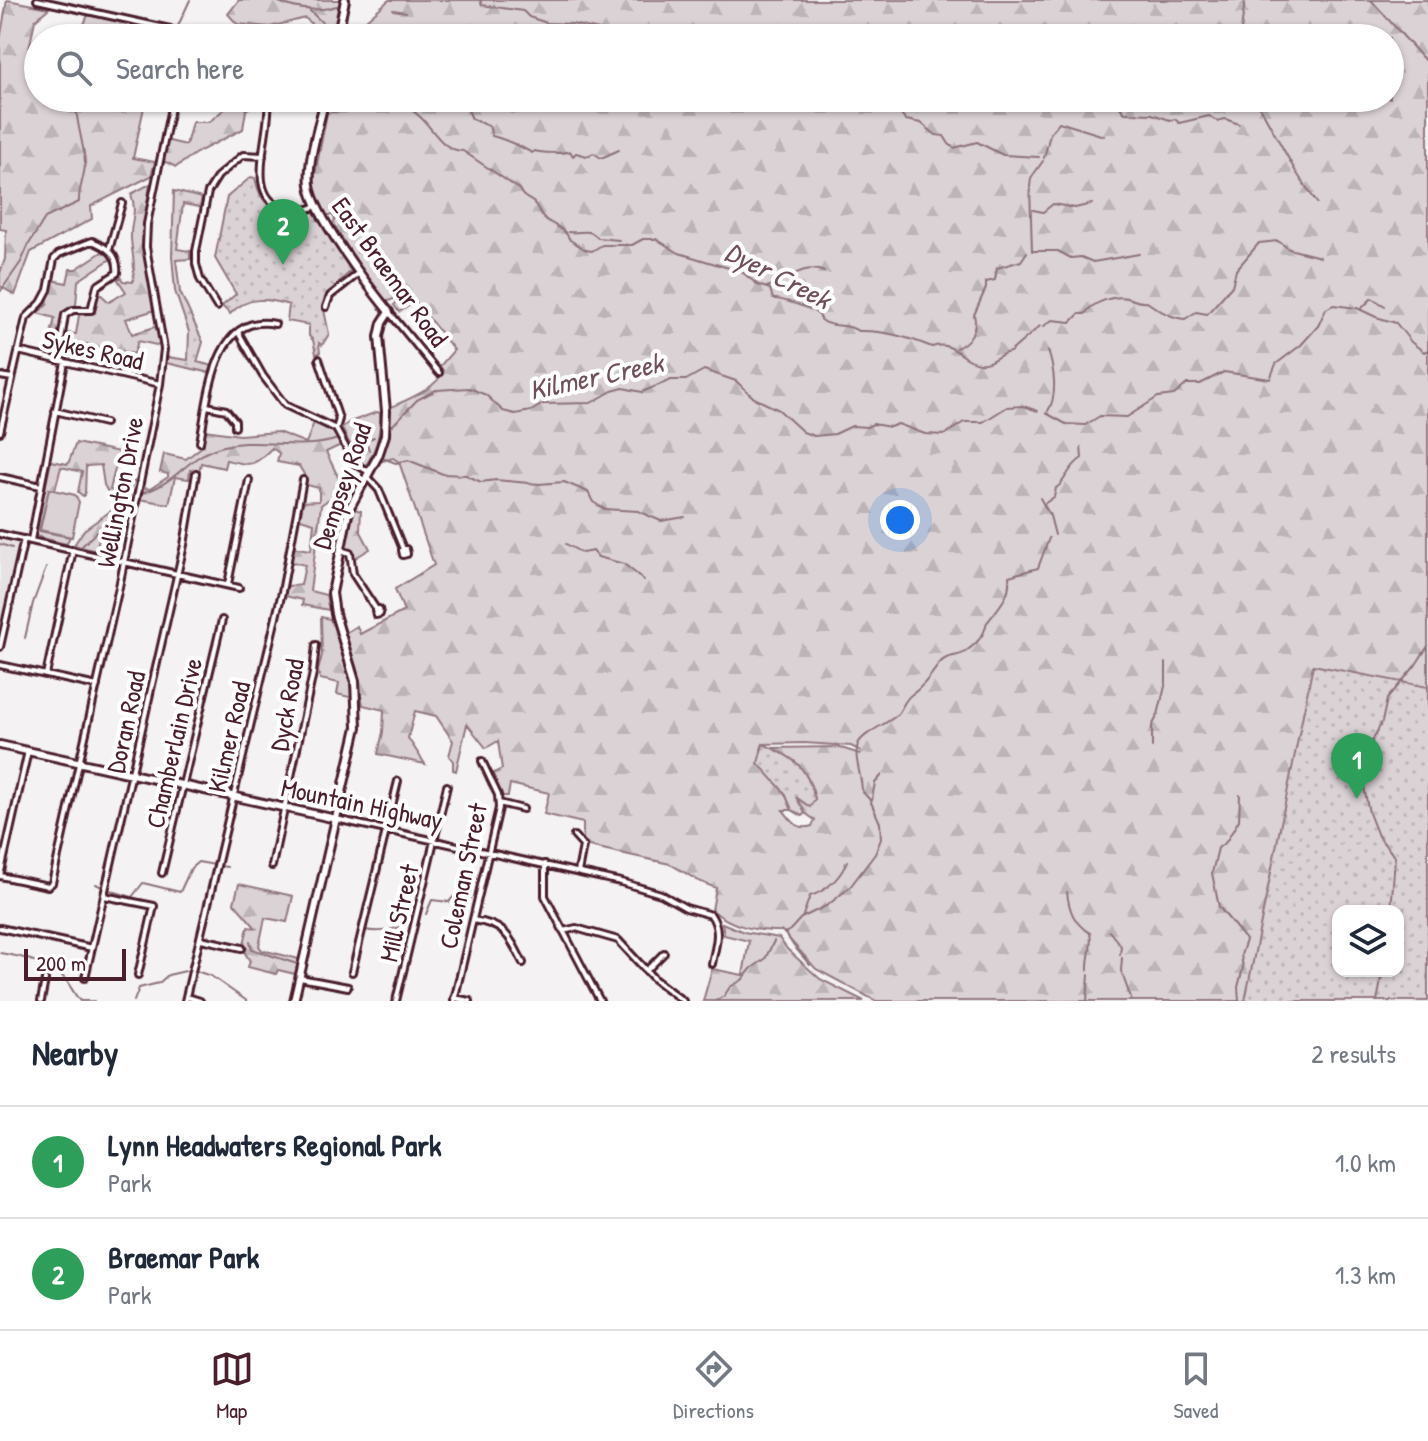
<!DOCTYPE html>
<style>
:root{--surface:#fff;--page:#f2f2f3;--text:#1f2937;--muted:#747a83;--line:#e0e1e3;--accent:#4a1f2b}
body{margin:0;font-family:"Patrick Hand",sans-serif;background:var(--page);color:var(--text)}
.controls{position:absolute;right:24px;bottom:24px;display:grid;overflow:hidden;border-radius:16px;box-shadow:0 2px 6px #0004}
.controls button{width:72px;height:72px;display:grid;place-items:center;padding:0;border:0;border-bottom:2px solid var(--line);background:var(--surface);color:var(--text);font:40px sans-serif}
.scale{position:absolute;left:24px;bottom:20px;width:102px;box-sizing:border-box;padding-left:8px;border:4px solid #4a1f2b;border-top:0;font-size:22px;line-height:28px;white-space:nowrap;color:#4a1f2b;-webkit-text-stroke:6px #fff;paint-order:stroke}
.you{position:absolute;left:900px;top:520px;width:28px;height:28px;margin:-20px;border:6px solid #fff;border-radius:50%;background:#1a73e8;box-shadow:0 0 0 12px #1a73e833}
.badge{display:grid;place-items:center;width:52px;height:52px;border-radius:50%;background:var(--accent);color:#fff;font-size:26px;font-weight:700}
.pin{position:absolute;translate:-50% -66px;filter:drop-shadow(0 2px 4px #0008)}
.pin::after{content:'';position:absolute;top:42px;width:28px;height:24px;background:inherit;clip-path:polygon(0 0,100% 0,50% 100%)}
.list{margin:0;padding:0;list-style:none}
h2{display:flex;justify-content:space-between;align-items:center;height:104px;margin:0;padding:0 32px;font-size:34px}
h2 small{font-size:26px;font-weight:400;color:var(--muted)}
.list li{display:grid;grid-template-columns:52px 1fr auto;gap:24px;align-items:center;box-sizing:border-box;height:112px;padding:0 32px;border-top:2px solid var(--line)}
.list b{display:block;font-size:30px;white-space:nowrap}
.list p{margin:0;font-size:26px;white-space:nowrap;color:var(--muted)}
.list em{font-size:26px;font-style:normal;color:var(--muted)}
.icon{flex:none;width:44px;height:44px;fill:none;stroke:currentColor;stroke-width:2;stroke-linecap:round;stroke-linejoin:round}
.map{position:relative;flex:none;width:1428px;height:1001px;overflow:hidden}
.search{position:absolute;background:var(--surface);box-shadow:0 2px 6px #0004;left:24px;right:24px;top:24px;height:88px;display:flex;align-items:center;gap:20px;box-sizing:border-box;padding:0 28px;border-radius:44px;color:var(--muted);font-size:30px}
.sheet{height:328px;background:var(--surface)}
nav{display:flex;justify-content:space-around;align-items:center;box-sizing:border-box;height:112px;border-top:2px solid var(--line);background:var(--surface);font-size:22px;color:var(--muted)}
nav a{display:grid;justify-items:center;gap:4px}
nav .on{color:var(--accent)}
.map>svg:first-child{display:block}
.built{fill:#e7e2e3}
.forest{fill:url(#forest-firs);stroke:#927880;stroke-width:2;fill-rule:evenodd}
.park{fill:url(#park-dots);stroke:#927880;stroke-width:2;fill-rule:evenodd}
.garden{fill:#dbd2d5;stroke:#927880;stroke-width:2}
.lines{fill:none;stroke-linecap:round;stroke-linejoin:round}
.stream{stroke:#8d727a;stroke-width:2}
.street-casing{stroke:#4a1f2b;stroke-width:10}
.secondary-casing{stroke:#4a1f2b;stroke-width:12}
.street{stroke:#fff;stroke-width:4}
.secondary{stroke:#fff;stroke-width:6}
.labels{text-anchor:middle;stroke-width:8;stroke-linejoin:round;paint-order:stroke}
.street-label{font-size:26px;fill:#4a1f2b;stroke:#fff}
.water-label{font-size:28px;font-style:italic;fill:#714f59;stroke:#fff}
</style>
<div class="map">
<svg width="1428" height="1001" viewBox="0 0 1428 1001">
<defs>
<pattern id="forest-firs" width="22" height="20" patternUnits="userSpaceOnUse" patternTransform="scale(2)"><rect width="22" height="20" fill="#dbd2d5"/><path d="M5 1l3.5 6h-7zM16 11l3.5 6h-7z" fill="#bdb4b7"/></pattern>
<pattern id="park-dots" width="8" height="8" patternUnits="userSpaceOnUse" patternTransform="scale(2)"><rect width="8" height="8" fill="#dbd2d5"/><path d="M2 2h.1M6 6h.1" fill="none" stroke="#bdb4b7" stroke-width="1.8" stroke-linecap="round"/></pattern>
</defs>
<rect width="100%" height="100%" fill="#f4f2f2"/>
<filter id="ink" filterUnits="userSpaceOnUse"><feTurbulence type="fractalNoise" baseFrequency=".0125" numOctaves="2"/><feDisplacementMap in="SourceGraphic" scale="16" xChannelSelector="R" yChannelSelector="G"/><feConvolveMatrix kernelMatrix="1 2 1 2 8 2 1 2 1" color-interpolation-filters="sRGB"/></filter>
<g filter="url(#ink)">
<path class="built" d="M0 536 19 540 0 633Z"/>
<path class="forest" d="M7 0 49 8 35 20 28 54 38 56V98H146L133 158 155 162 151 176 91 206 92 219 31 252 15 295 0 286V273L5 259 6 230 0 229V40Z
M239 0H341L338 20 316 38H303L310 35 308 28 311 23 305 18 270 27 237 24 228 14Z
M389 0H1428V1001H876L816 969 782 931C756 931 732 927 712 910L716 888 699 881 670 864 589 846 583 839V823L544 814 549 793 510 784 508 796H501L490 775 502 769 498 741 486 748 467 724 456 771 453 770V761L449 756 453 741 436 716 415 711 408 738 425 764 378 754 383 732 384 710 363 705 357 670 345 633 357 626 360 634 404 611 395 589 434 565 399 462 393 458 379 462 389 432V408C406 400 438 388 443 371L440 366 454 350 416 302 399 312 394 305 398 301 396 298 386 302 361 268 333 224 335 219 332 215H326L315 192 314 180 327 113 338 111 351 98H1390V38H342L357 28ZM804 743 851 746 861 751 860 754 838 747 771 748C797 760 808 770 815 799L806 804 796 796 805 813 815 820 812 826C797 831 792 821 783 810H792L785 793 767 770 761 749 763 744ZM1338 911H1398V971H1338Z
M88 15 176 33 181 38H78Z
M228 98H261L262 100 246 110 243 129 196 153 176 167 166 162 159 165 165 140 186 145 192 122H209L229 105Z
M150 184 143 229 155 310 126 319 132 334 158 326 161 346 138 341 134 354 62 339 63 333 76 334 79 315 95 313 98 292 109 302 126 292 118 280 120 277 123 281 133 282C136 264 132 255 131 238 130 220 138 214 131 194Z
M105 250 112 258 78 281 76 305 64 315 58 341 50 338 55 318 37 313 47 305 51 280 67 283 70 269H76Z
M377 412 380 413C381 433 377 449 366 465L361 464 341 428 350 422Z
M315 420 333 432 341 445 326 452 341 483 335 492 342 501 340 503 329 499 321 505 310 591 326 595 329 610 302 605 303 600 285 596 287 586 301 585 305 565 288 561 291 547 311 550 314 523 297 518 299 502 319 501V488L303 484 305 476 299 466 277 462 279 453 272 448C252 467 253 466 226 460L224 468 201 463 199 472 190 470 189 479 175 477 169 504 138 499 140 487 150 489 168 477V474L160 472 164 454 186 459 204 445V430L240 435 278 432 306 443Z
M76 443 119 452 110 490 129 494 133 482 136 481 128 524 110 519 108 530 101 529 96 551 74 545 84 530 112 510 114 503 104 485 101 465 86 466 85 494 83 496 78 492 82 472 61 467 55 490 49 489 39 531 70 537 66 544 35 536 51 461 68 464Z
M355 509 361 511 360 530 370 549 355 558 345 545Z
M321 617 330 619 343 647 353 698 337 694 339 683 320 679 318 671 322 655Z
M239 884 293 896 287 922 265 918 259 946 262 950 299 959 295 974 278 970 276 974 248 967 250 961 245 953 247 947 244 944 248 927 256 928 234 903Z
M722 923 744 932 779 938 787 949 820 979 864 1001H703L712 969 743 975 749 941 724 935Z"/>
<path class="park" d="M251 177 255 178C261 206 271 210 298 216L310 209 315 210 351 271 339 282 323 305 329 334 322 345 319 343 320 353 316 354 313 340 309 336V325L287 321 289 305C267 298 247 296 230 314L222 306 236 294 215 258 227 197Z
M174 191 202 198 200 207 183 204 177 249 190 251V259L176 260 180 292 203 342 197 362 213 366 211 373 166 363 167 357 188 360 189 332 175 291 172 256Z
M1313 665 1428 687V1001H1245ZM1338 911H1398V971H1338Z
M763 744C795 758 806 765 815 799L810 807 796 797 805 813 802 816 792 810 785 793 758 763Z"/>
<path class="garden" d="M49 489 75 495 79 502 72 537 40 530Z"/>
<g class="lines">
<path class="stream" d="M275 0C294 10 316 12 337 6
M480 0 482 5 523 11 529 17 547 23 572 24 621 35 632 34 637 38
M1371 0 1428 64
M309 10 333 33
M393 10 406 12
M177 28 190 0
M489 30 517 38
M119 38 122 32 132 31
M164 38 171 33
M1240 38 1245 0
M398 98C404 105 411 109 418 115 433 127 441 151 463 151L519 189C523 198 526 197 533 202 538 207 540 214 545 219 554 226 565 228 570 240L586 250 592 251 602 245H632L643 239H656L679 253 742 272 758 285 770 289 773 299C781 298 813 309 819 315 820 317 821 319 822 321 831 328 848 323 858 331 884 330 908 337 932 347 954 340 962 361 979 363 992 365 999 353 1010 352L1040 326
M427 98 468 110 472 119 489 126 492 136C502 138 522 147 532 153L535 151C541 153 564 154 570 151L573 156 576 153 587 156 594 153 601 158 619 150
M878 98 893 105 906 120 921 123 936 135 944 136 949 144 954 148 977 142 1003 155 1039 157
M1112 98 1125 113 1152 114 1170 120 1175 119 1179 123 1209 116 1217 121 1225 119 1239 124
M1255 98 1296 172 1317 203
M1044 158 1050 134 1059 122 1104 136
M1043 161 1031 178 1030 187 1032 251H1058L1071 258 1081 257 1093 262 1139 254
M1033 210 1043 212 1053 204 1075 208 1092 204
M568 232C582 234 588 227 598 238L619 240
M767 287C786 282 803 262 824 272
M0 292 21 262 29 244 45 218 79 202C78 189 85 177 85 163 84 142 74 119 77 98
M1361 309 1372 298 1385 306
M1044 326 1052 320 1071 322 1079 314H1085C1092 302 1115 295 1127 298 1135 300 1138 303 1147 302 1158 310 1172 318 1185 319L1196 312 1207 314 1232 286 1236 270 1259 243 1278 241 1289 249 1320 257
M956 348C969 343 978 329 974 315L986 288V282L995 280 997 268 1021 261 1027 252
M1048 411C1058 395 1054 368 1048 351
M1046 413 1066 424 1085 425 1100 416 1127 417 1158 397 1174 395 1187 384H1200L1224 372 1270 379 1276 364 1301 345 1318 326 1326 309 1333 305 1357 308 1376 317 1396 323 1411 342 1424 352 1428 350
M392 426 417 400 436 390 469 388 486 395 503 411 515 414 531 411 543 404 591 403 612 391 623 388 642 392 671 380H686L704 370 736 381 754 398 779 410 803 432 814 436 835 434 852 426 867 427 873 424 890 427 898 424 925 434 944 435 964 422H983L1007 407 1023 406 1038 411
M353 441 364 442 374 437
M366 441 369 450
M382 458 396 463 408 460 443 474 466 475 481 482 496 480 539 484 564 482 588 492 593 502 604 509 638 511 661 521 685 517
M140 493C171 488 186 459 214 449 254 434 297 453 338 439
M1040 498 1050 516 1055 535
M1044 504 1054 497 1056 488C1064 484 1068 467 1082 458L1081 447
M0 544 12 548
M566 544 582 553 593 551 598 557 624 564 644 580
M82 546 134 495
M25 638 33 603 46 568
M1152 747V726L1158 715 1166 682V663
M871 803 875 783 882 775
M220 866 227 867
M96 884 104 888
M109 890 132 897 143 883 180 892 191 868 198 862 215 865
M1067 892C1069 910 1074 924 1090 933 1093 947 1087 957 1088 970
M1391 911 1395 857 1378 836 1369 813 1363 782 1365 762 1369 747 1382 722 1387 699 1415 666 1428 646
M426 914 432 900 449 902 455 895 471 898
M802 918 810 896C827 891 841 877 847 861
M365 930C380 933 400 930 412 920
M1109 931 1121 946 1120 954
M785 932 793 945 810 965
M785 933 790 930 801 918 828 905 850 887 875 854 881 839 880 823 870 800 862 791C862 776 853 757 858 744 863 733 887 724 897 715 902 709 905 699 911 695 923 687 930 676 939 664 946 654 957 658 965 652 973 646 982 639 985 629 988 620 984 626 990 619 1001 604 1011 595 1009 576L1038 568 1049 538
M250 941 252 949 297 964
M0 953C20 956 44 962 61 975 68 980 73 993 80 1001H94
M1122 958 1121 971 1132 1001
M196 971 211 976 247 1001
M134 1001 139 988 159 983 168 975 190 970
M715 1001 724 996 730 987 742 980 752 968 765 959 774 941
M1087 1001 1089 975
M1239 1001 1238 987 1243 968 1241 955 1246 940 1219 907 1212 873 1218 848 1226 842 1239 820 1240 795
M1377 1001 1383 971"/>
<g class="street-casing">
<path id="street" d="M37 0 170 29 183 38
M268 98C273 130 241 198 285 208 297 211 304 212 316 206
M109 250 122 203
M217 307 200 279 196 264V251L208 192 218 176 243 155 263 156
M326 307 330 296 359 273
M389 312 439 373
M238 332 263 376 285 405 336 429 354 463 369 472
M18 351 160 384
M319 359 339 419 336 429
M0 376 12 378
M207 406 226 410 235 421V427
M55 411 105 423
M0 432 26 318 41 303 48 290 54 259 59 254 92 241C107 247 119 255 117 273L97 286 91 310H73L65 315 58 360
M200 442C208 401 213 311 275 324
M0 477 41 486
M367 477 379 490 403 549
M0 534 239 588
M31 540 65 362
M406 549 407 554 403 555 402 550Z
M340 550 350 553 353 574 376 609
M228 584 249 480
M379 609 380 614 376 615 375 610Z
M0 647 24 539
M0 665 97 686
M46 675 73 550
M499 803 523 809
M336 819 621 882 661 894 686 908 711 915C722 931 715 946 712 964
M574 836 583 846 578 872
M545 864V896L600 1001
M272 866 313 673 316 645
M162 873 222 620
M0 876 48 886 52 883 119 587 160 384 164 349 146 247 147 224 173 98
M0 876 28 751
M104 896 154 906 138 975
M473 920C505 925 509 935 523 963
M0 928 92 948
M563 931 576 928 618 940 654 979 683 1001
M201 939 242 948
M646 971 664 953
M352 972 398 781
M85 978 184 545 196 473
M300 978 348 987
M187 997 200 1001
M454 998 470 1001
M41 1001 45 980
M185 1001 282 592 303 480
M396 1001 447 786
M454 1001 499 808 498 795 482 761"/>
</g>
<g class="secondary-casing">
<path id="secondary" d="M337 38 345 0
M0 745 336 819
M294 1001 357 727 355 681 335 614 332 593 349 509 378 456 385 435 386 411 379 337 382 323 389 312C369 287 313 214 310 185 307 160 320 123 325 98"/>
</g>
<use href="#street" class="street"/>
<use href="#secondary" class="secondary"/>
</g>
</g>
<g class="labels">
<g class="street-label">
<text transform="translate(390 272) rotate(54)" y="9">East Braemar Road</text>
<text transform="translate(93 350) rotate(13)" y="9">Sykes Road</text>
<text transform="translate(342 486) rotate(-71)" y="9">Dempsey Road</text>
<text transform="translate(120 492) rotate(-79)" y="9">Wellington Drive</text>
<text transform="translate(287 705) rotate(-80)" y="9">Dyck Road</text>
<text transform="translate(126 722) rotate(-78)" y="9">Doran Road</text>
<text transform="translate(229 737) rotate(-77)" y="9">Kilmer Road</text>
<text transform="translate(174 743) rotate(-77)" y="9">Chamberlain Drive</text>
<text transform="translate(362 804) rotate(12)" y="9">Mountain Highway</text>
<text transform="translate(463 876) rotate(-78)" y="9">Coleman Street</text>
<text transform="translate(399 913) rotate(-77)" y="9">Mill Street</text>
</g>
<g class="water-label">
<text transform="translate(778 275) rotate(27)" y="10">Dyer Creek</text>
<text transform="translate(596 376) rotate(-12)" y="10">Kilmer Creek</text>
</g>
</g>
</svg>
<div class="controls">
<button><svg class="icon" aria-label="layers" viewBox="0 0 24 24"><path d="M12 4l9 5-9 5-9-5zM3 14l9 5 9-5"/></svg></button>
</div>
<div class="scale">200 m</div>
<div class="you"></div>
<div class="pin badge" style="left:1357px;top:799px;background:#2e9e5b">1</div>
<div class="pin badge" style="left:283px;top:265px;background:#2e9e5b">2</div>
<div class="search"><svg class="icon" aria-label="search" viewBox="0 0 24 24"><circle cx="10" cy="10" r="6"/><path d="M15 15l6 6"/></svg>Search here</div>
</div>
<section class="sheet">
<h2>Nearby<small>2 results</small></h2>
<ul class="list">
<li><span class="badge" style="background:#2e9e5b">1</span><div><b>Lynn Headwaters Regional Park</b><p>Park</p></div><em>1.0 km</em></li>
<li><span class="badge" style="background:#2e9e5b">2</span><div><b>Braemar Park</b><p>Park</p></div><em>1.3 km</em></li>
</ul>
</section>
<nav>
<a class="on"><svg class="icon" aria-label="map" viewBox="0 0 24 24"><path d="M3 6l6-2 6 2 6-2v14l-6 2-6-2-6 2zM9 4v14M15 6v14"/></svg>Map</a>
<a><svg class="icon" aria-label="directions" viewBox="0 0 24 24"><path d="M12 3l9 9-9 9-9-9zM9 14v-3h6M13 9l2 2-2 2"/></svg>Directions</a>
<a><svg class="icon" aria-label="saved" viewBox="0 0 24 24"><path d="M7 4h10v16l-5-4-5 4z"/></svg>Saved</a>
</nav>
